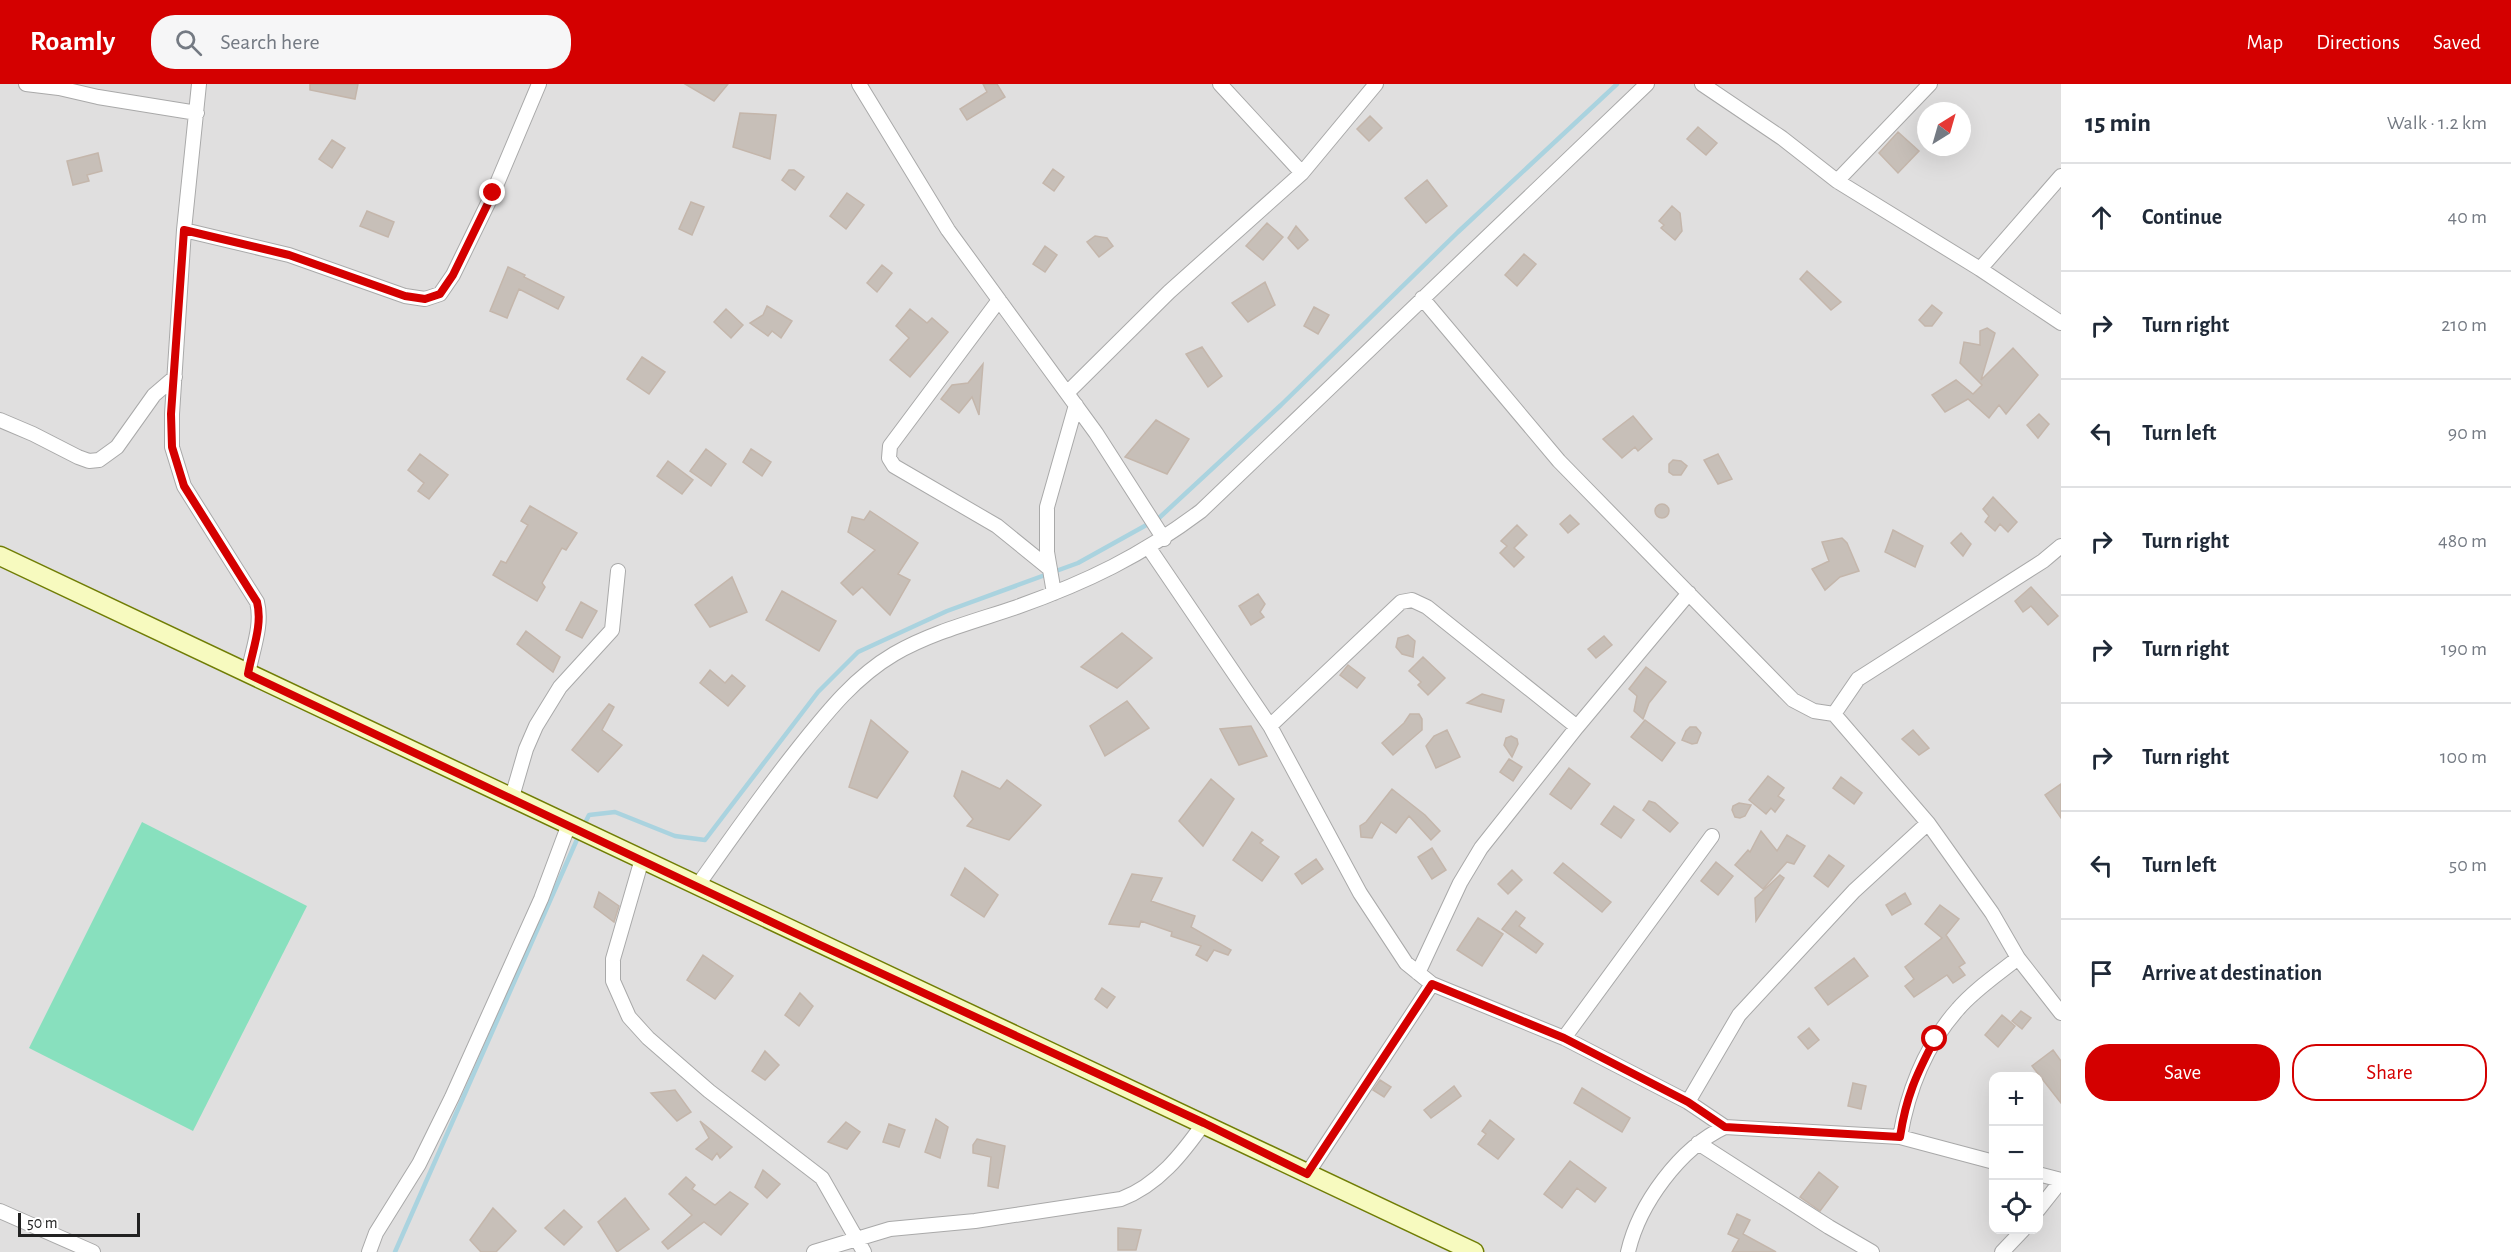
<!DOCTYPE html>
<meta charset="utf-8">
<style>
:root{--surface:#fff;--page:#f6f6f7;--text:#1f2937;--muted:#747a83;--line:#e0e1e3;--accent:#d40000}
body{margin:0;font-family:"Alegreya Sans",sans-serif;background:var(--page);color:var(--text)}
.controls{position:absolute;right:18px;bottom:18px;display:grid;overflow:hidden;border-radius:12px;box-shadow:0 6px 24px #0002}
.controls button{width:54px;height:54px;display:grid;place-items:center;padding:0;border:0;border-bottom:2px solid var(--line);background:var(--surface);color:var(--text);font:30px sans-serif}
.compass{position:absolute;left:1917px;top:18px;width:54px;height:54px;border-radius:50%;background:var(--surface);box-shadow:0 6px 24px #0002;rotate:37deg}
.scale{position:absolute;left:18px;bottom:15px;width:122px;box-sizing:border-box;padding-left:6px;border:3px solid #222;border-top:0;font-size:16px;line-height:21px;white-space:nowrap;color:#222;-webkit-text-stroke:4px #fff;paint-order:stroke}
.stop{position:absolute;width:18px;height:18px;margin:-14px;border:4px solid #d40000;border-radius:50%;background:#fff}
.stop.end{background:#d40000;border-color:#fff;box-shadow:0 2px 6px #0008}
.list{margin:0;padding:0;list-style:none}
h2{display:flex;justify-content:space-between;align-items:center;height:78px;margin:0;padding:0 24px;font-size:26px}
h2 small{font-size:20px;font-weight:400;color:var(--muted)}
.list li{display:grid;grid-template-columns:39px 1fr auto;gap:18px;align-items:center;box-sizing:border-box;height:108px;padding:0 24px;border-top:2px solid var(--line)}
.list b{display:block;font-size:22px;white-space:nowrap}
.list em{font-size:20px;font-style:normal;color:var(--muted)}
.actions{display:flex;gap:12px;padding:18px 24px}
.actions a{flex:1;padding:14px 0;border:2px solid var(--accent);border-radius:24px;text-align:center;font-size:21px;color:var(--accent)}
.actions .main{background:var(--accent);color:#fff}
.icon{flex:none;width:33px;height:33px;fill:none;stroke:currentColor;stroke-width:2;stroke-linecap:round;stroke-linejoin:round}
.map{position:relative;flex:none;width:2061px;height:1168px;overflow:hidden}
header{display:flex;align-items:center;gap:36px;box-sizing:border-box;height:84px;padding:0 30px;background:var(--accent);color:#fff}
header strong{font-size:28px}
nav{display:flex;gap:33px;margin-inline-start:auto;font-size:21px}
.search{width:420px;height:54px;background:var(--page);display:flex;align-items:center;gap:15px;box-sizing:border-box;padding:0 21px;border-radius:24px;color:var(--muted);font-size:22px}
main{display:flex}
aside{flex:1;background:var(--surface)}
.map>svg:first-child{display:block}
.residential{fill:#e0dfdf;fill-rule:evenodd}
.pitch{fill:#88e0be}
.lines{fill:none;stroke-linecap:round;stroke-linejoin:round}
.stream{stroke:#aad3df;stroke-width:4.5}
.building{fill:#c7bfb8;stroke:#c4b6ab;stroke-width:1.5}
.street-casing{stroke:#a9a9a9;stroke-width:16}
.secondary-casing{stroke:#707d05;stroke-width:21}
.street{stroke:#fff;stroke-width:14}
.secondary{stroke:#f7fabf;stroke-width:18}
.route{stroke:#d40000;stroke-width:8}
</style>
<header>
<strong>Roamly</strong>
<div class="search"><svg class="icon" aria-label="search" viewBox="0 0 24 24"><circle cx="10" cy="10" r="6"/><path d="M15 15l6 6"/></svg>Search here</div>
<nav><a>Map</a><a>Directions</a><a>Saved</a></nav>
</header>
<main>
<div class="map">
<svg width="2061" height="1168" viewBox="0 0 2061 1168">
<rect width="100%" height="100%" fill="#f2efe9"/>
<path class="residential" d="M0 0H2061V1168H0ZM1926 27H1962V63H1926ZM1994 992H2038V1146H1994Z"/>
<path class="pitch" d="M142 738 307 822 193 1047 29 964Z"/>
<g class="lines">
<path class="stream" d="M583 743 589 731 615 728 675 752 705 756 818 608 858 568 947 527 1078 479 1159 434 1281 321 1458 148 1617 0
M395 1168 579 751"/>
</g>
<path class="building" d="M310 0H358L355 15 310 6Z
M685 0H728L714 17Z
M983 0H997L1005 13 967 36 960 25 987 8Z
M740 29 776 31 770 75 733 63Z
M1370 32 1382 44 1369 57 1357 45Z
M1698 43 1717 59 1706 71 1687 55Z
M1898 48 1919 67 1898 89 1879 69Z
M332 56 345 64 332 84 319 75Z
M98 69 102 87 87 91 89 97 73 101 67 77Z
M1053 85 1064 93 1054 107 1043 99Z
M789 86H794L804 93 795 106 782 96Z
M1427 96 1447 122 1426 139 1405 114Z
M847 109 864 121 846 145 830 132Z
M691 118 704 123 692 151 679 145Z
M1672 122 1680 129 1682 147 1675 156 1661 144 1664 141 1659 137Z
M367 127 394 138 388 153 360 142Z
M1267 139 1283 153 1263 176 1246 162Z
M1296 142 1308 156 1298 165 1288 154Z
M1095 152 1107 154 1113 162 1099 173 1087 158Z
M1045 162 1057 171 1045 188 1033 180Z
M1524 170 1536 180 1517 202 1505 191Z
M882 181 892 189 877 208 867 199Z
M508 183 525 191 524 193 564 213 558 225 519 205 507 234 490 227Z
M1807 187 1841 218 1831 226 1800 195Z
M1265 198 1275 221 1248 238 1232 219Z
M1932 221 1942 229 1932 242H1925L1919 236Z
M767 222 792 237 781 254 772 247 768 252 750 239 763 231Z
M1314 223 1329 231 1318 250 1304 242Z
M726 225 743 241 731 254 714 238Z
M910 225 927 239 932 234 948 248 910 293 890 276 909 254 896 242Z
M1987 244 1995 249 1981 296 2013 264 2038 291 2006 330 1999 321 1989 334 1968 315 1945 328 1932 311 1956 296 1973 310 1982 301 1960 279 1964 258 1980 261V247Z
M1202 263 1222 292 1208 303 1186 270Z
M642 273 665 288 649 310 627 295Z
M983 280 979 331 972 313 959 329 941 315 952 301 968 299Z
M2039 330 2049 340 2038 354 2027 341Z
M1633 332 1652 355 1638 367 1635 363 1622 374 1603 355Z
M1156 336 1189 355 1167 390 1125 373Z
M706 365 726 380 711 402 690 387Z
M751 365 771 378 762 392 743 378Z
M420 370 448 391 429 415 418 407 424 399 408 386Z
M1718 370 1732 395 1718 400 1704 376Z
M1673 376 1681 377 1687 382 1681 391H1673L1669 388V380Z
M668 377 693 396 682 410 657 392Z
M1993 413 2017 438 2008 448 2000 440 1995 447 1985 438 1989 432 1983 425Z
M1655 427a7 7 0 1 1 14 0a7 7 0 1 1-14 0Z
M530 422 577 449 566 466 562 464 542 499 545 503 537 517 493 491 501 477 506 479 528 441 521 437Z
M870 427 918 459 898 490 910 496 890 531 862 503 853 511 841 499 875 466 848 448 852 433 864 436Z
M1570 431 1579 440 1568 449 1560 440Z
M1517 441 1527 451 1514 464 1524 473 1514 483 1500 469 1507 462 1501 457Z
M1893 446 1923 462 1915 483 1885 468Z
M1961 449 1971 460 1963 472 1951 459Z
M1842 454 1847 459 1859 487 1840 493 1825 506 1812 485 1829 477 1822 458Z
M732 493 747 528 710 543 695 521Z
M2031 503 2058 532 2048 541 2031 522 2023 528 2015 517Z
M782 507 836 537 819 567 766 536Z
M1258 510 1265 520 1260 528 1264 533 1251 541 1239 522Z
M581 518 597 527 582 554 566 546Z
M526 547 560 573 553 588 517 560Z
M1122 549 1152 574 1117 604 1081 583Z
M1408 551 1415 557 1413 573 1402 570 1396 563 1398 554Z
M1604 552 1612 561 1596 574 1588 565Z
M1423 573 1445 594 1428 611 1418 601 1421 598 1409 587Z
M1348 581 1365 594 1357 604 1340 591Z
M1646 583 1666 598 1649 619 1643 635 1634 627 1637 612 1629 605Z
M710 586 725 599 732 591 745 602 728 622 700 599Z
M1482 610 1504 616 1501 628 1467 619Z
M1127 617 1149 644 1105 672 1090 642Z
M609 620 614 623 602 646 622 661 598 688 572 666Z
M1410 630H1419L1422 635V646L1393 671 1382 659 1404 639Z
M871 636 908 668 877 714 849 703Z
M1645 636 1675 659 1662 677 1631 653Z
M1251 642 1267 672 1239 681 1220 645Z
M1690 643H1696L1701 649 1697 659 1692 660 1682 656 1686 647Z
M1447 646 1460 673 1436 684 1426 662 1434 652Z
M1913 646 1929 664 1919 671 1902 655Z
M1511 652 1517 655 1518 660 1512 673 1504 661 1506 654Z
M1509 675 1522 683 1513 697 1500 688Z
M1569 684 1590 700 1571 725 1550 710Z
M962 687 1000 705 1007 696 1041 721 1009 756 967 742 973 735 954 712Z
M1768 692 1784 704 1778 712 1784 716 1775 728 1771 724 1766 730 1749 716Z
M1841 693 1862 709 1854 720 1833 704Z
M1211 695 1234 715 1203 762 1179 737Z
M2061 700V734L2045 711Z
M1392 705 1425 731 1440 747 1431 756 1409 732 1396 749 1381 738 1372 754 1361 753 1360 742 1366 738Z
M1649 717 1655 719 1678 739 1670 748 1643 726Z
M1739 719 1751 721 1745 732 1740 734 1735 733 1732 726 1733 722Z
M1614 722 1634 736 1621 754 1601 740Z
M1761 747 1777 767 1787 751 1805 762 1794 780 1787 778 1763 805 1735 781 1748 766 1750 768Z
M1252 748 1263 756 1260 759 1279 773 1262 797 1233 776Z
M1432 764 1446 786 1432 795 1418 773Z
M1829 771 1844 782 1828 803 1814 792Z
M1316 775 1323 785 1302 800 1295 790Z
M1716 778 1733 792 1718 811 1701 797Z
M1563 779 1611 818 1602 828 1554 789Z
M965 784 998 811 984 833 951 811Z
M1512 786 1522 796 1508 810 1498 800Z
M1132 790 1162 794 1151 817 1195 832 1191 843 1231 866 1228 871 1214 866 1207 877 1196 871 1201 862 1171 852 1172 848 1141 837 1139 843 1109 840Z
M1780 791 1784 794 1756 837 1755 814Z
M599 808 619 822 614 838 594 823Z
M1905 809 1911 820 1892 831 1886 821Z
M1940 821 1959 835 1946 851 1965 879 1959 883 1965 891 1953 899 1947 891 1914 913 1905 902 1914 895 1905 883 1942 854 1925 840Z
M1516 827 1525 834 1519 842 1543 860 1536 869 1502 845Z
M1478 834 1503 850 1482 882 1457 866Z
M703 871 733 892 715 915 687 896Z
M1854 874 1868 892 1828 921 1815 904Z
M1102 904 1115 913 1107 924 1095 915Z
M800 909 813 922 799 942 785 931Z
M2021 927 2031 934 2022 945 2012 937Z
M2002 931 2015 942 1998 963 1985 951Z
M1809 944 1819 956 1808 965 1798 953Z
M2053 966 2061 977V1019L2032 982Z
M765 967 779 981 765 996 752 987Z
M1380 996 1391 1003 1384 1013 1373 1006Z
M1853 999 1866 1002 1861 1025 1848 1022Z
M1454 1002 1461 1012 1431 1034 1424 1026Z
M1582 1004 1630 1034 1622 1048 1574 1019Z
M675 1006 691 1028 677 1037 651 1009Z
M936 1035 948 1043 940 1074 925 1068Z
M1490 1036 1514 1055 1498 1075 1478 1060 1486 1050 1482 1047Z
M700 1037 732 1063 720 1074 717 1069 712 1076 696 1065 709 1054Z
M846 1038 860 1048 847 1065 828 1058Z
M889 1040 905 1046 899 1063 883 1058Z
M977 1055 1005 1062 998 1104 988 1102 991 1073 973 1069V1061Z
M1570 1077 1606 1104 1595 1118 1577 1104 1562 1124 1544 1110Z
M763 1086 780 1100 767 1114 755 1103Z
M1819 1088 1838 1103 1820 1127 1800 1113Z
M686 1093 695 1101 692 1105 715 1121 730 1108 748 1120 721 1151 704 1138 668 1165 662 1158 692 1131 669 1110Z
M625 1114 649 1145 617 1168 598 1138Z
M493 1124 516 1147 496 1168H481L470 1156Z
M564 1126 582 1143 564 1161 545 1144Z
M1737 1130 1750 1136 1743 1150 1776 1168H1732L1739 1155 1728 1150Z
M1118 1144 1141 1146 1136 1166H1118Z"/>
<g class="lines">
<g class="street-casing">
<path id="street" d="M26 0 59 4 98 13 197 29
M199 0 184 146 172 330V363L184 402 257 518C263 541 252 567 248 590
M859 0 948 146 1096 349 1164 455
M1220 0 1302 89
M1702 0 1782 54 1837 97 1980 185 2061 239
M1837 97 1930 0
M184 146 289 171 405 212 425 215 440 210 453 191 493 109 539 0
M1980 185 2061 92
M1422 214 1559 377 1793 616 1814 627 1834 630 1928 739 1992 829 2018 874 2061 929
M999 216 890 362 889 374 894 382 997 442 1050 485
M1067 309 1169 208 1302 89 1376 0
M0 336 33 350 78 373 89 377 99 376 117 363 154 311 175 293
M1149 464 1270 642 1360 809 1406 879 1432 900 1564 954 1688 1018 1725 1043 1900 1053 1994 1078
M1054 509 1047 468V423L1076 321
M1834 630 1858 595 2043 477 2061 462
M1270 642 1401 518 1412 516 1427 523 1577 643
M512 713 526 665 536 642 560 603 612 546 618 487
M642 775 613 875V897L629 933 648 954 709 1007 822 1094 864 1168
M698 801C731 754 764 707 800 662 828 627 855 593 894 570 932 548 976 537 1017 523 1087 498 1141 472 1201 427L1647 0
M1418 889 1460 799 1481 764 1577 643 1689 509
M1564 954 1712 752
M1688 1018 1739 931 1854 807 1928 739
M1900 1053C1908 1006 1925 962 1958 925 1974 906 1998 890 2018 874
M1698 1059 1829 1143 1872 1168
M1307 1090 1432 900
M2038 1090 2061 1096
M2038 1126 2061 1097
M0 1127 93 1168
M369 1168 376 1149 419 1080 452 1013 541 815 569 740
M814 1168 890 1145 975 1137 1121 1115C1158 1101 1182 1070 1204 1039
M1628 1168C1639 1120 1680 1064 1725 1043
M2002 1168 2023 1146"/>
</g>
<g class="secondary-casing">
<path id="secondary" d="M0 472 1474 1168"/>
</g>
<use href="#street" class="street"/>
<use href="#secondary" class="secondary"/>
</g>
<g class="lines">
<path class="route" d="M493 109 453 191 440 210 425 215 405 212 289 171 184 146 171 330 172 363 184 402 257 518C263 541 252 567 248 590L818 860 1204 1039 1307 1090 1432 900 1564 954 1688 1018 1725 1043 1900 1053C1906 1013 1916 991 1935 955"/>
</g>
</svg>
<div class="controls">
<button>+</button>
<button>−</button>
<button><svg class="icon" aria-label="locate" viewBox="0 0 24 24"><circle cx="12" cy="12" r="6"/><path d="M12 2v4M12 18v4M2 12h4M18 12h4"/></svg></button>
</div>
<svg class="compass" viewBox="-18 -18 36 36"><path d="M0-13l5 13h-10z" fill="#e53935"/><path d="M0 13l5-13h-10z" fill="#747a83"/></svg>
<div class="scale">50 m</div>
<div class="stop" style="left:1935px;top:955px"></div>
<div class="stop end" style="left:493px;top:109px"></div>
</div>
<aside>
<h2>15 min<small>Walk · 1.2 km</small></h2>
<ul class="list">
<li><svg class="icon" aria-label="ahead" viewBox="0 0 24 24"><path d="M12 20V5M6 11l6-6 6 6"/></svg><div><b>Continue</b></div><em>40 m</em></li>
<li><svg class="icon" aria-label="right" viewBox="0 0 24 24"><path d="M7 20v-9h11M14 6l5 5-5 5"/></svg><div><b>Turn right</b></div><em>210 m</em></li>
<li><svg class="icon" aria-label="left" viewBox="0 0 24 24"><path d="M17 20v-9H6M10 6l-5 5 5 5"/></svg><div><b>Turn left</b></div><em>90 m</em></li>
<li><svg class="icon" aria-label="right" viewBox="0 0 24 24"><path d="M7 20v-9h11M14 6l5 5-5 5"/></svg><div><b>Turn right</b></div><em>480 m</em></li>
<li><svg class="icon" aria-label="right" viewBox="0 0 24 24"><path d="M7 20v-9h11M14 6l5 5-5 5"/></svg><div><b>Turn right</b></div><em>190 m</em></li>
<li><svg class="icon" aria-label="right" viewBox="0 0 24 24"><path d="M7 20v-9h11M14 6l5 5-5 5"/></svg><div><b>Turn right</b></div><em>100 m</em></li>
<li><svg class="icon" aria-label="left" viewBox="0 0 24 24"><path d="M17 20v-9H6M10 6l-5 5 5 5"/></svg><div><b>Turn left</b></div><em>50 m</em></li>
<li><svg class="icon" aria-label="arrive" viewBox="0 0 24 24"><path d="M6 21V4h12l-3 4 3 4H6"/></svg><div><b>Arrive at destination</b></div></li>
</ul>
<div class="actions"><a class="main">Save</a><a>Share</a></div>
</aside>
</main>
